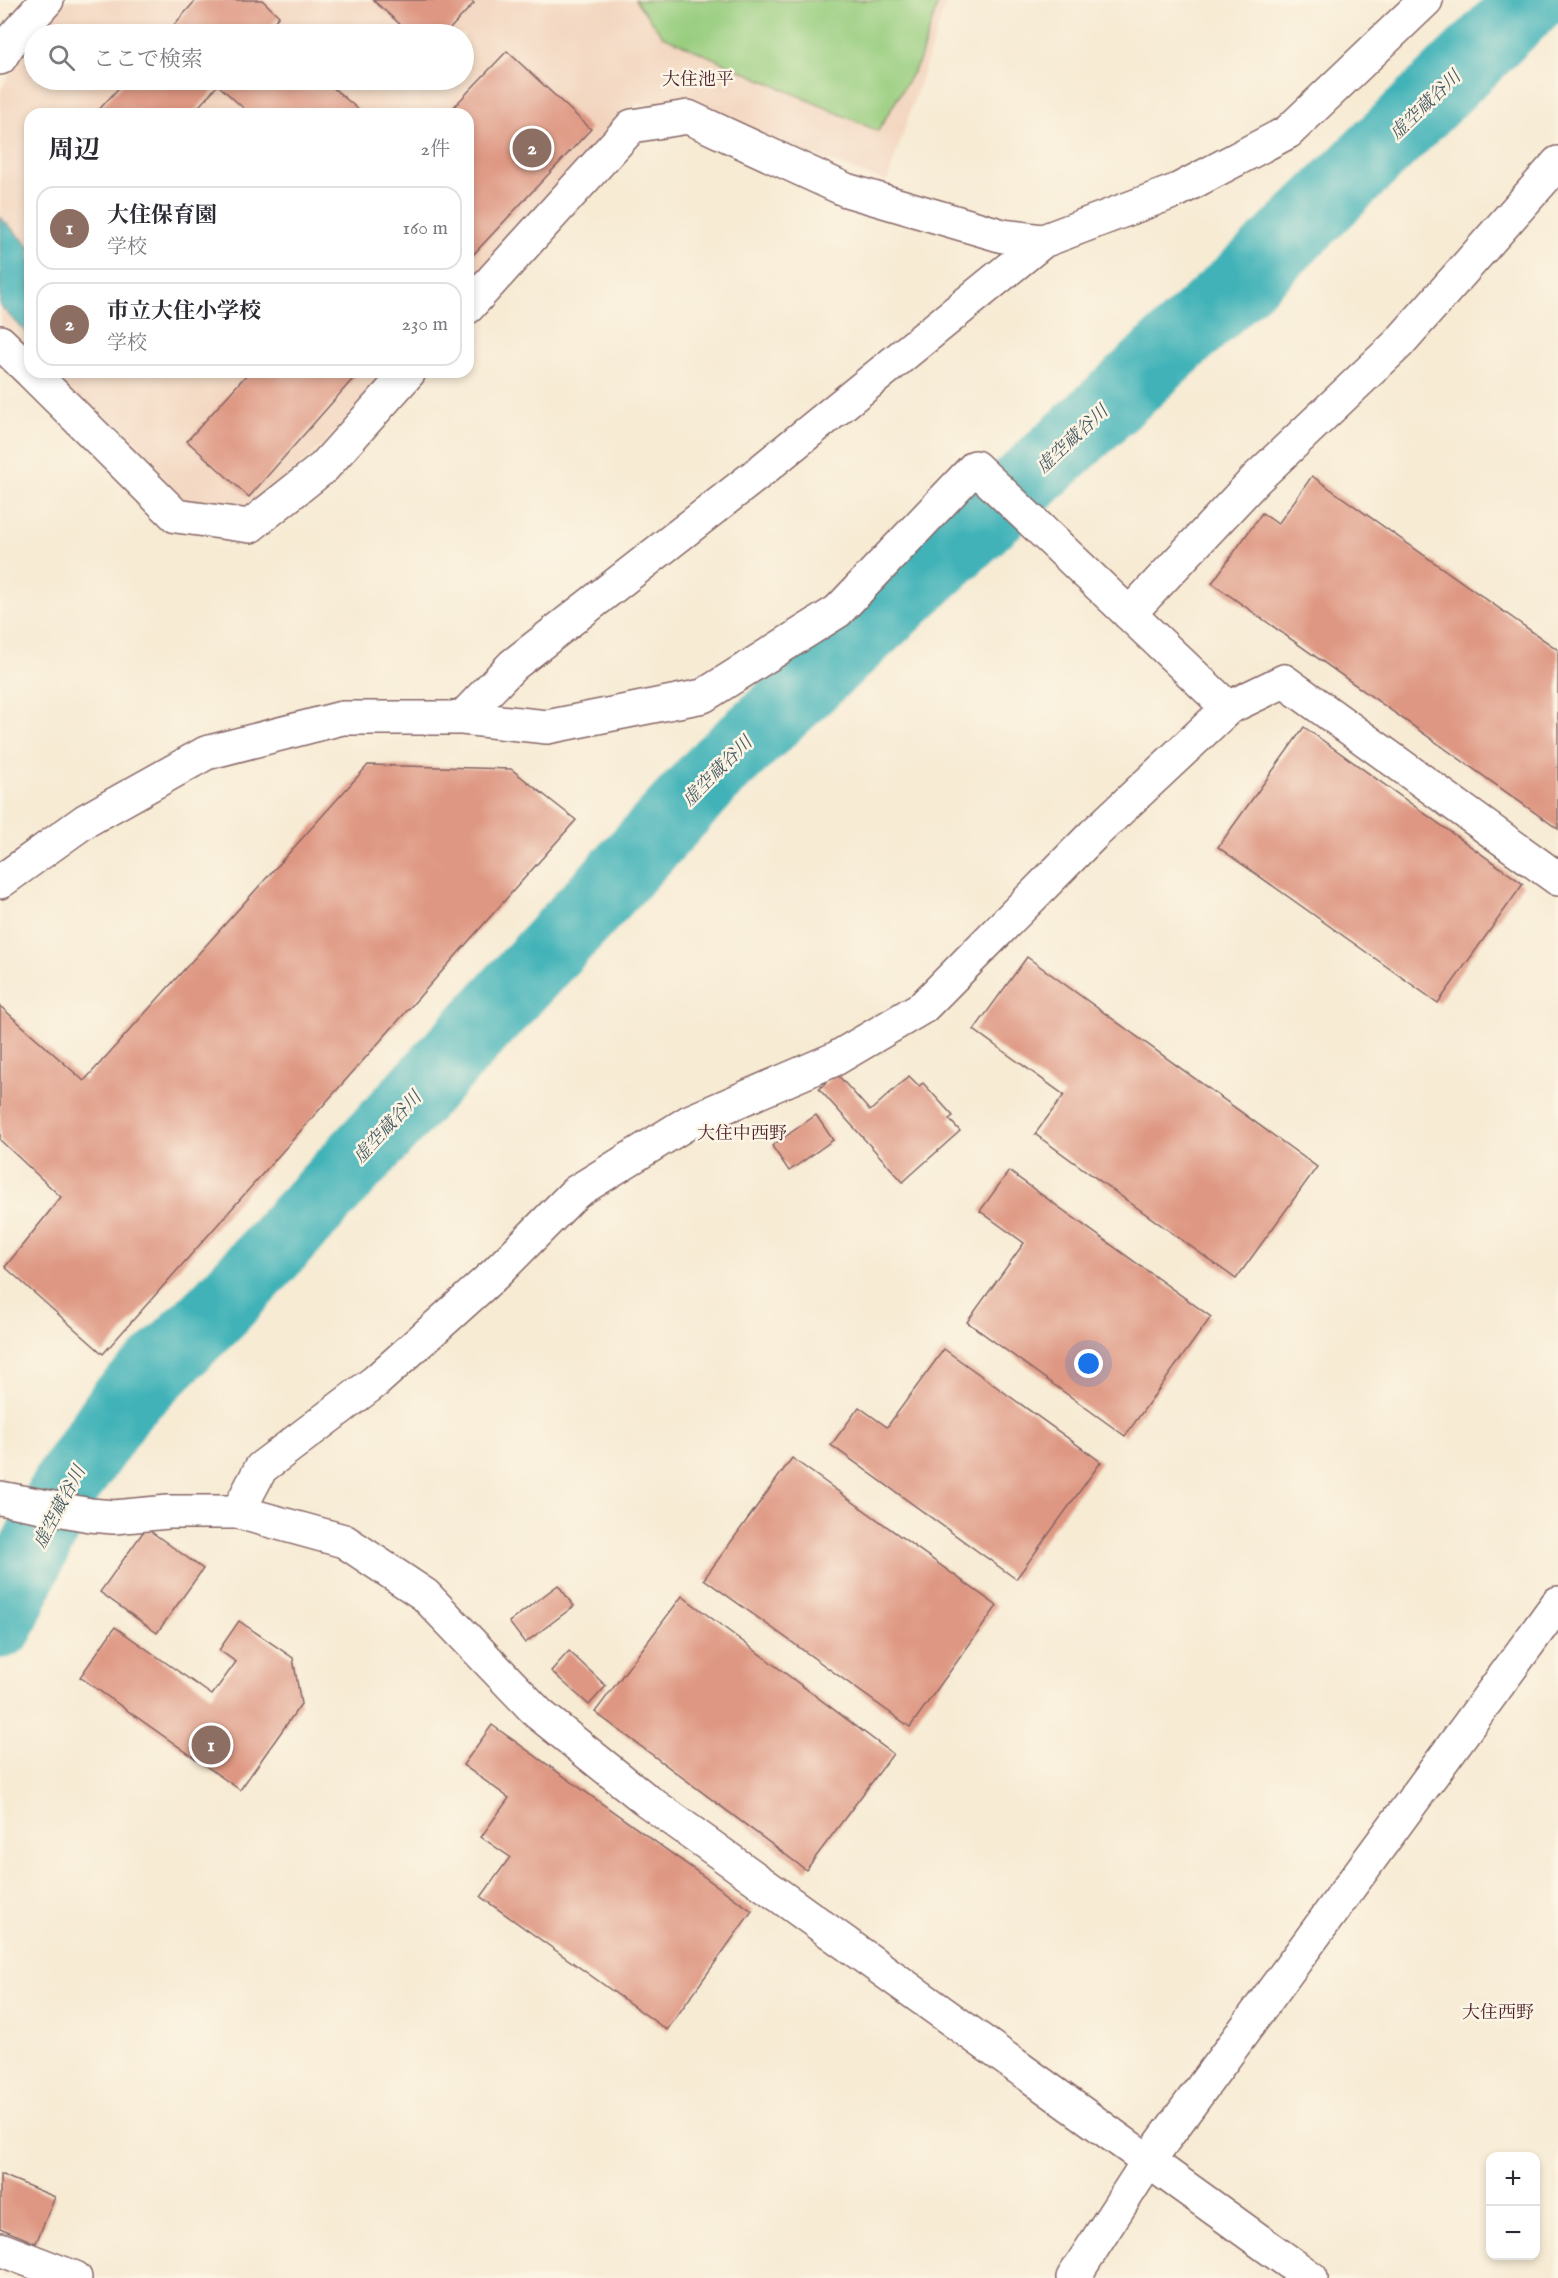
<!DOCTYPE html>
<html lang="ja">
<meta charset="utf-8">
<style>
:root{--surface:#fff;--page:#f2f2f3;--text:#2b2b33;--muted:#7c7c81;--line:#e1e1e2;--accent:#d1495b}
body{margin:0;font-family:"IM FELL English","Noto Serif JP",serif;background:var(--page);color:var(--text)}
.controls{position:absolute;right:18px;bottom:18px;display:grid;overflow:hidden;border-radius:12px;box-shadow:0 3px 9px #0003}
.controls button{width:54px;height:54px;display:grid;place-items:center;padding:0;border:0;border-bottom:2px solid var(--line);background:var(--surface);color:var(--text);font:30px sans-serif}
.you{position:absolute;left:1089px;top:1364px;width:21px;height:21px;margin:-15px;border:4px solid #fff;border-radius:50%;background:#1a73e8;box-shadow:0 0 0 9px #1a73e833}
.badge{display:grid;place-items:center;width:39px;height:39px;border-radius:50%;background:var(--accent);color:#fff;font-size:20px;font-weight:700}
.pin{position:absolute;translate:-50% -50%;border:3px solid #fff;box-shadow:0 2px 6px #0006}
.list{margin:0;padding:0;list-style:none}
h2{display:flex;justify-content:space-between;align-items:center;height:78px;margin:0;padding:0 24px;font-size:26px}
h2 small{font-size:20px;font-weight:400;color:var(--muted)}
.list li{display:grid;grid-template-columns:39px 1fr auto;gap:18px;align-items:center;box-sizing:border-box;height:84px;margin:0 12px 12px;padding:0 12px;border:2px solid var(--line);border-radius:18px}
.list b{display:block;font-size:22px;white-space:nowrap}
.list p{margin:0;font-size:20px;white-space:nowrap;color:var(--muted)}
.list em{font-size:20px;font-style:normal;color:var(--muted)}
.icon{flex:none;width:33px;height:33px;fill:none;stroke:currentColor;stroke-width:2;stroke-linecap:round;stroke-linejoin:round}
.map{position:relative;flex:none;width:1558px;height:2278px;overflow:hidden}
.search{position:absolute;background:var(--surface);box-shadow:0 3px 9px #0003;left:24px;top:24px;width:450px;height:66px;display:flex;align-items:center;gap:15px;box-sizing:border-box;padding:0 21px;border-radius:33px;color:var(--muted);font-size:22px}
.panel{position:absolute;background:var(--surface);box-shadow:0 3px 9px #0003;left:24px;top:108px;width:450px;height:270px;border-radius:18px}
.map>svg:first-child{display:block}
.built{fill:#f2d4be}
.green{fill:#98cd7f;stroke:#717655;stroke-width:1.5}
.water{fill:#41b2b8;stroke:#466872;stroke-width:1.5}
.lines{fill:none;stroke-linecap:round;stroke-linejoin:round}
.river{stroke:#41b2b8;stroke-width:70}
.building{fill:#de9782}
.street-casing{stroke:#876666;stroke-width:36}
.street{stroke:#fff;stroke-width:33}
.labels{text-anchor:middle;stroke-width:5;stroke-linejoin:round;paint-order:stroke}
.neighbourhood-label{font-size:18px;fill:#4a1f2b;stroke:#fcf5e5}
.water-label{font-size:18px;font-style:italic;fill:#465a63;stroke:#fcf5e5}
</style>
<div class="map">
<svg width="1558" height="2278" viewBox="0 0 1558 2278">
<rect width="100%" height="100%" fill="#fcf5e5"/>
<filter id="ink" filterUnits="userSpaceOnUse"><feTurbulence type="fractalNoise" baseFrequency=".0167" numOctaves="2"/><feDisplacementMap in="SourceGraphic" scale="12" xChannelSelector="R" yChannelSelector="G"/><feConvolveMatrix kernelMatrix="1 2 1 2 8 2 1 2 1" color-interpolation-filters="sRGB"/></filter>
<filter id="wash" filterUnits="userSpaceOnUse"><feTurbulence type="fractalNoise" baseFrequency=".008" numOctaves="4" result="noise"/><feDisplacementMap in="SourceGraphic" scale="24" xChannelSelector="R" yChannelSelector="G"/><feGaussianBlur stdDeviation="1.35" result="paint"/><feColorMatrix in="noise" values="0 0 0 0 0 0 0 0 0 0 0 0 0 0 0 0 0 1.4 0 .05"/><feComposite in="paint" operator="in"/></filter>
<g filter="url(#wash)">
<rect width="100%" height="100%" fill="#f7ebd4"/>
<path class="built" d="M67 0H947L887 182 689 111 638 103 468 287V114H30V361L0 332V91L24 48 34 37V80H464V34H36Z
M42 372H390L323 445 253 510 182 507Z"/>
<path class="green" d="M635 0H939L919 62 878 131 663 36Z"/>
<path class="water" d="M0 217 30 247V336L0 306Z"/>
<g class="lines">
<path class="river" d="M0 1624 25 1567 67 1484 122 1404 219 1309 720 766 1268 258 1532 0"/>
</g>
<g id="blocks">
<path class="building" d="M196 0H262L279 16 267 30 273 34H166Z
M373 0H470L474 3 445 34H411Z
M507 51 591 129 468 260V114H447Z
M126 80H324L359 110 355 114H250L218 85 192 114H95Z
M249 372H359L249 497 187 441Z
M1312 476 1558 650V829L1212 583 1262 513 1278 524Z
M1304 727 1523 884 1438 1003 1218 847Z
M368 765 511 769 576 820 103 1354 5 1267 61 1197 0 1140V1006L84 1081Z
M1027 957 1317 1167 1236 1279 1035 1134 1064 1095 974 1030Z
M836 1073 870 1111 909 1076 919 1086 923 1083 953 1116 949 1119 960 1131 903 1182 819 1089Z
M816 1115 833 1140 789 1171 772 1146Z
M1009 1171 1211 1317 1125 1436 967 1322 1024 1243 980 1211Z
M944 1349 1101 1462 1016 1579 831 1445 859 1407 887 1427Z
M792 1458 997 1606 910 1727 704 1579Z
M146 1528 203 1569 157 1633 100 1592Z
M558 1585 574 1606 525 1643 509 1622Z
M682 1596 893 1754 806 1870 595 1712Z
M239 1621 293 1658 301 1704 240 1790 80 1677 115 1627 212 1695 236 1662 219 1650Z
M569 1651 606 1686 589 1705 551 1671Z
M492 1725 752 1911 667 2030 481 1897 510 1857 481 1837 509 1798 463 1765Z
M0 2174 55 2197 36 2243 0 2228Z"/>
</g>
</g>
<g filter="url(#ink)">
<use href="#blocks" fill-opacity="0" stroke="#876666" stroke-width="1.5"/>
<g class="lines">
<g class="street-casing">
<path id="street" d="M0 58 12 39 47 0
M468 307 632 126 688 117 846 190 1003 236 1043 241
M0 342 30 371
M31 372 176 516 250 526 324 467 409 372
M1129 614 1257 478 1398 344 1558 163
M462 718 513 665 756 475 1043 241 1178 190 1288 132 1426 0
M0 882 85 821 206 753 342 718H462L547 727 703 696 838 611 975 467 1228 708
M0 1498 90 1515 114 1517 168 1512H238L344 1541 425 1595 539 1714 645 1799 1311 2278
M238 1512 261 1468 376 1381 496 1273 576 1192 689 1122 835 1059 923 1007 1093 835 1228 708 1284 681 1558 879
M0 2249 75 2278
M1073 2278 1149 2160 1558 1603"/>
</g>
<use href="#street" class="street"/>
</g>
</g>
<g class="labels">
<g class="neighbourhood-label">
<text x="698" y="85">大住池平</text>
<text x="742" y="1139">大住中西野</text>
<text x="1498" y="2018">大住西野</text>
</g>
<g class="water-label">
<text transform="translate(1425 105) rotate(-44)" y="6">虚空蔵谷川</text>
<text transform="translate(1072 439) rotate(-43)" y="6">虚空蔵谷川</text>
<text transform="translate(717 771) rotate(-45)" y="6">虚空蔵谷川</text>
<text transform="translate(387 1127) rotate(-47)" y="6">虚空蔵谷川</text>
<text transform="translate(59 1507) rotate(-62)" y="6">虚空蔵谷川</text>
</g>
</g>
</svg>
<div class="controls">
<button>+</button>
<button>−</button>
</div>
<div class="you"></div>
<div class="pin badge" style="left:211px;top:1745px;background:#8d6e63">1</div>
<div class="pin badge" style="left:532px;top:148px;background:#8d6e63">2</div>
<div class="search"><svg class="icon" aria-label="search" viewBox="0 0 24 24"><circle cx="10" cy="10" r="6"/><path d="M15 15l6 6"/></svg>ここで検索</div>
<section class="panel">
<h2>周辺<small>2件</small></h2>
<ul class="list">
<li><span class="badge" style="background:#8d6e63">1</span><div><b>大住保育園</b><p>学校</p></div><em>160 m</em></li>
<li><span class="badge" style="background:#8d6e63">2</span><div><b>市立大住小学校</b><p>学校</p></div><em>230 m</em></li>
</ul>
</section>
</div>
